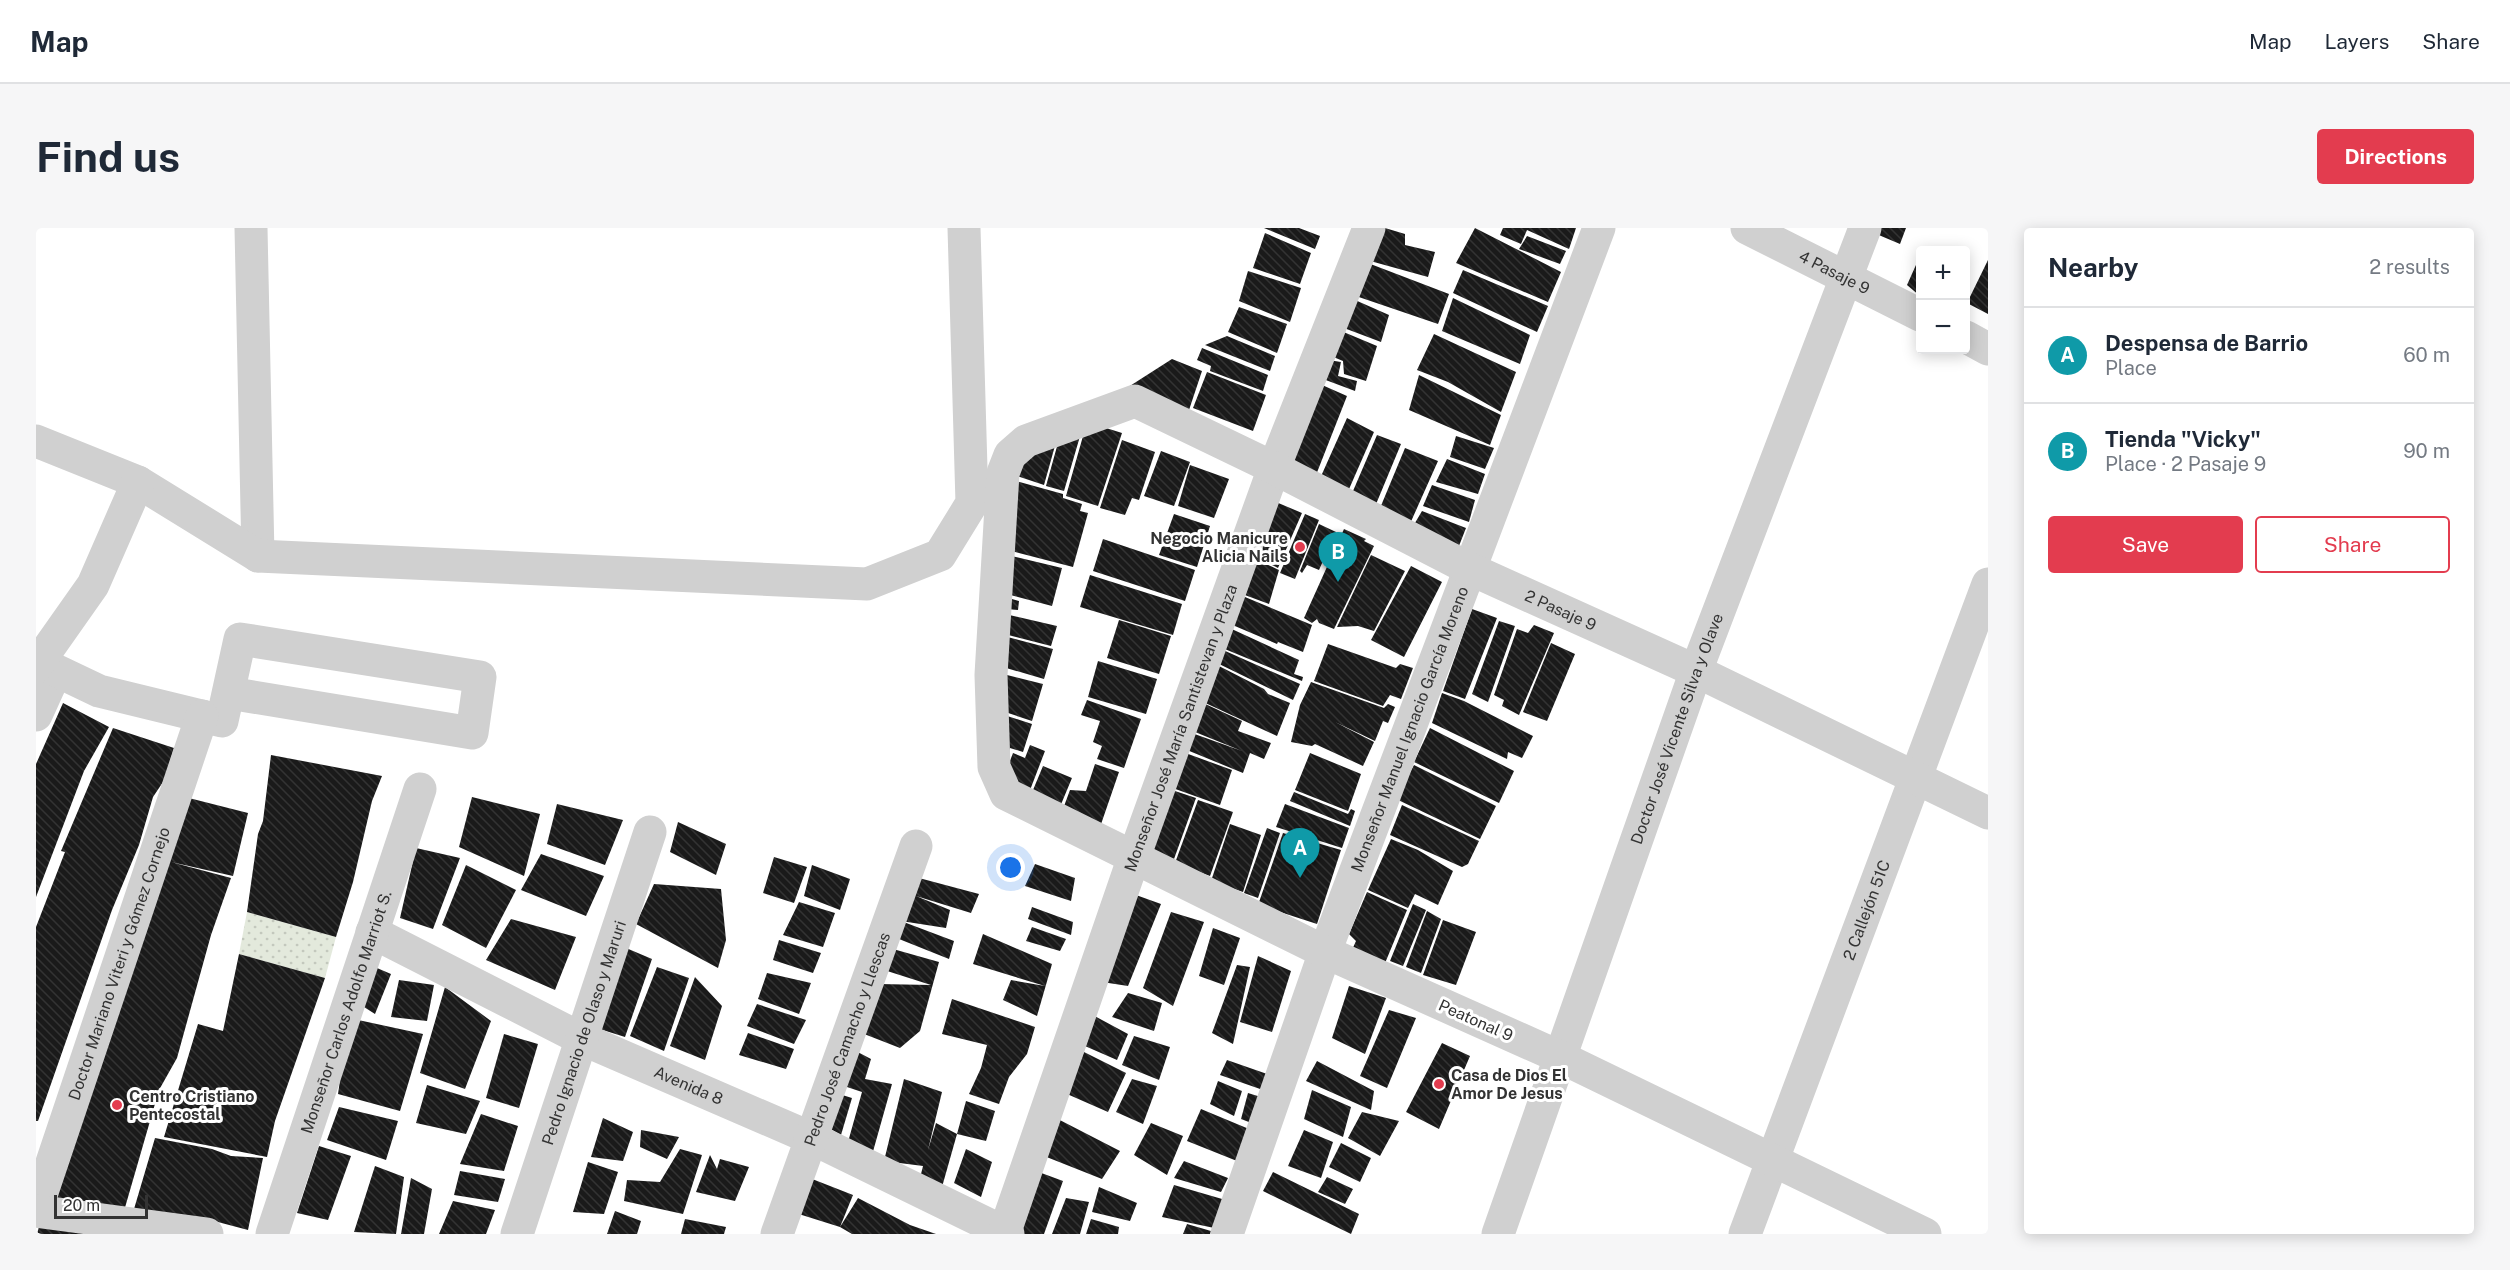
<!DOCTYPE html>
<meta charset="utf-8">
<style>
:root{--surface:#fff;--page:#f6f6f7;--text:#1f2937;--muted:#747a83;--line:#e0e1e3;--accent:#e33c4f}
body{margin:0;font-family:"Public Sans",sans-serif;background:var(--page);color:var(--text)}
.controls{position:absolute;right:18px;top:18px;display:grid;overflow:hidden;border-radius:6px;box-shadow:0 3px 15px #0003}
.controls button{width:54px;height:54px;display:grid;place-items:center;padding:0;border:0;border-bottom:2px solid var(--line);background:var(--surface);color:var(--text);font:30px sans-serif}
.scale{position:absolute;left:18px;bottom:15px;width:94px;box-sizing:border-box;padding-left:6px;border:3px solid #333;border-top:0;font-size:16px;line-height:21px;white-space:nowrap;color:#333;-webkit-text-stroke:4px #fff;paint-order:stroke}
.you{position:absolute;left:975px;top:640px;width:21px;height:21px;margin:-15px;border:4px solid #fff;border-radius:50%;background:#1a73e8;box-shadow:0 0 0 9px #1a73e833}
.badge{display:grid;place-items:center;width:39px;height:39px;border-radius:50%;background:var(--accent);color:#fff;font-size:20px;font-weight:700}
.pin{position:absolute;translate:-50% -50px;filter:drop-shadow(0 2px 3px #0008)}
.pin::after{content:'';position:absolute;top:32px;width:21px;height:18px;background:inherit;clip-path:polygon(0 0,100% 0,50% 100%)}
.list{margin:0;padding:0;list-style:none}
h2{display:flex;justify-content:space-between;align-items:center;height:78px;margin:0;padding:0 24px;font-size:26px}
h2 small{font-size:20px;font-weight:400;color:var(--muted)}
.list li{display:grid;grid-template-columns:39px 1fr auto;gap:18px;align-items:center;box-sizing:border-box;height:96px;padding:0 24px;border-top:2px solid var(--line)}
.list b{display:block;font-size:22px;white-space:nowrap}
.list p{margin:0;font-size:20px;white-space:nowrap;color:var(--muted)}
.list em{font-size:20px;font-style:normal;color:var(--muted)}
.actions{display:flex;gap:12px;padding:18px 24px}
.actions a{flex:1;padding:14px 0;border:2px solid var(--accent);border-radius:6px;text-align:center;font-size:21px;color:var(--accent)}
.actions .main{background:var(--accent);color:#fff}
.map{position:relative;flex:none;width:1952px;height:1006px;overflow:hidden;border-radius:6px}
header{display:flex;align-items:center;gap:36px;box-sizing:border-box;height:84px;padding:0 30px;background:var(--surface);border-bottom:2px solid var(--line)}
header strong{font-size:28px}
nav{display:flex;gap:33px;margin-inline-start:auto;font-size:21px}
.intro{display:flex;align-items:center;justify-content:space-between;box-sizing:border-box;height:144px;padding:0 36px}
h1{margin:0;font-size:42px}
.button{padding:15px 27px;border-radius:6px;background:var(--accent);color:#fff;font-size:21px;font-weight:700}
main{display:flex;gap:36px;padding:0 36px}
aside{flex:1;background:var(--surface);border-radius:6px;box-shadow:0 3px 15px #0003}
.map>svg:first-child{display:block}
.grass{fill:url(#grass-dots)}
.building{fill:url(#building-back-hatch)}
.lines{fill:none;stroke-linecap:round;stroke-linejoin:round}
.minor{stroke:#d0d0d0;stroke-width:33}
.poi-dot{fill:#e33c4f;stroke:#fff;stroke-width:2}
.labels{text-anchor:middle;stroke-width:6;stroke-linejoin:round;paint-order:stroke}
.street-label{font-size:16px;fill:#333;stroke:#fff}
.poi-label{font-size:16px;font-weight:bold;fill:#333;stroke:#fff;text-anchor:start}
</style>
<header>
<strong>Map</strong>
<nav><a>Map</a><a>Layers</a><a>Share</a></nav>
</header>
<div class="intro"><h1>Find us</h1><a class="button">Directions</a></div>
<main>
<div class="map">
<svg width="1952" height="1006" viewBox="0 0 1952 1006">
<defs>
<pattern id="grass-dots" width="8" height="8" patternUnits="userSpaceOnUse" patternTransform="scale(1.5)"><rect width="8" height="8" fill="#e3e9dc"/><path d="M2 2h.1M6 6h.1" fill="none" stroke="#c3c8bd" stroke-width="1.8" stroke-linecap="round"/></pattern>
<pattern id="building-back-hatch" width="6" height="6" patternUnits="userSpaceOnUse" patternTransform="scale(1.5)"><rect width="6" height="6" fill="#1a1a1a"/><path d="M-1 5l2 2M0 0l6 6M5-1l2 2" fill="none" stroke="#333"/></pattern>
</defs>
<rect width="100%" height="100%" fill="#fff"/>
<path class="grass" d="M211 684 300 709 289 750 203 726Z"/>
<path class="building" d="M1228 0H1263L1284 8 1279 21Z
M1337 0H1349L1369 6V17L1399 24 1392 49 1327 31Z
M1439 0 1525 44 1512 74 1420 35Z
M1467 0H1540L1533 21 1491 2 1485 16 1464 7Z
M1840 0H1870L1864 16 1838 5Z
M1229 5 1275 25 1264 56 1217 40Z
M1491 8 1530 23 1524 36 1483 21Z
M1884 28V68L1871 57Z
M1324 32 1413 66 1402 96 1311 65Z
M1952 32V86L1931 75Z
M1427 42 1512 78 1501 104 1417 65Z
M1212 43 1265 60 1254 94 1203 73Z
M1310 68 1353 87 1345 114 1300 97Z
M1417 70 1494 107 1484 136 1406 103Z
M1203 79 1251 96 1241 125 1192 104Z
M1298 100 1341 118 1330 153 1308 146 1307 133 1290 126Z
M1398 106 1480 144 1465 184 1412 154 1381 142Z
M1191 108 1239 128 1234 143 1169 117Z
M1166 120 1232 147 1227 163 1174 143 1175 138 1161 132Z
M1136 131 1166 143 1152 185 1086 163Z
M1286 131 1305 134 1302 148 1321 153 1319 163 1279 148Z
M1171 144 1230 167 1217 203 1157 180Z
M1383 147 1465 187 1454 217 1373 182Z
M1277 153 1311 168 1280 247 1244 235Z
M1311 190 1338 204 1310 268 1282 255Z
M1051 194 1086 205 1062 278 1030 268Z
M1047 198 1028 263 1010 258 1025 204Z
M1022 207 1008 257 981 248 992 217Z
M1341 207 1365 216 1338 281 1314 270Z
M1420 208 1458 220 1449 241 1414 229Z
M1086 212 1119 224 1103 272 1096 270 1089 287 1064 280Z
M1369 220 1402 233 1373 298 1342 285Z
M1125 223 1154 234 1138 278 1108 268Z
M1411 231 1449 246 1442 266 1400 254Z
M1154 237 1193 251 1178 290 1142 278Z
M980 253 1027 266V270L1046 276 1044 283 1052 285 1037 339 968 321Z
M1396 257 1439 272 1433 294 1387 278Z
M1233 271 1266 285 1242 340 1212 325Z
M1386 283 1430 300 1421 323 1376 300Z
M1138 286 1174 298 1161 339 1123 327Z
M1269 286 1283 292 1259 351 1244 345Z
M1283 296 1300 304 1283 342 1271 337 1266 345 1264 343Z
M1308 301 1330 311 1328 313 1338 318 1298 401 1283 395 1281 391 1276 395 1268 390Z
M1067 311 1159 342 1149 373 1057 343Z
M967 326 1026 340 1016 378 963 364Z
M1211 327 1243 342 1233 376 1198 363Z
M1335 327 1369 343 1338 403 1322 398 1301 399Z
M1375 338 1406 354 1368 429 1335 412Z
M1054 347 1146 376 1137 407 1044 379Z
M1197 364 1276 397 1267 424 1242 414 1241 416 1187 393Z
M962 367 983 373 982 382 970 381 969 386 1021 398 1015 418 960 404Z
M1436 381 1461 390 1429 471 1407 463Z
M1083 392 1135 408 1123 446 1071 430Z
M1463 393 1479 398 1452 474 1436 466Z
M1187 397 1263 432 1258 446 1267 449 1266 453 1179 417Z
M1498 397 1518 405 1483 487 1466 478 1468 472 1458 467 1481 401 1492 405Z
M960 406 1017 421 1008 451 960 437Z
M1515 415 1539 426 1511 493 1487 484Z
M1292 416 1360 440 1364 436 1377 440 1365 471 1354 467 1347 478 1278 453Z
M1187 422 1264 456 1257 472 1181 435Z
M1062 433 1121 451 1110 486 1052 469Z
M1181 437 1228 461 1232 466 1254 475 1241 508 1165 473Z
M959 444 1007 456 996 493 960 481Z
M1275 454 1348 480 1352 476 1359 479 1352 495 1347 493 1339 513 1299 494 1338 514 1327 538 1279 516 1276 518 1255 514 1264 477Z
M1406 465 1428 473 1497 508 1486 530 1472 524 1471 531 1396 495Z
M1051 472 1105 491 1088 540 1061 531 1066 518 1057 514 1064 493 1045 487Z
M1165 474 1206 493 1202 503 1235 515 1228 531 1214 525 1207 545 1146 520 1153 504 1206 523 1154 502Z
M27 475 73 499 48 543 0 669V536Z
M959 484 996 496 987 524 974 520 972 526Z
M77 500 138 520 129 551 117 569 103 617 76 682 2 893H0V699L29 624 25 623Z
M1394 500 1478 543 1463 575 1378 534Z
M994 517 1009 523 991 570 967 551 977 525 989 530Z
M1144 523 1196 542 1184 577 1131 558Z
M1274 525 1325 546 1312 583 1259 562Z
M235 527 346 548 336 573 317 654 300 709 211 684 222 606 227 593Z
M1059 536 1083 544 1063 602 1024 589 1034 562 1050 563Z
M1378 537 1460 578 1444 611 1360 571Z
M1007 538 1036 550 1021 586 992 574Z
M1130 560 1160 570 1138 631 1108 620Z
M1258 564 1312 586 1315 581 1319 583 1314 598 1254 573Z
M145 568 212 585 197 648 135 634 195 650 175 707 141 830 123 862 88 983 14 971Z
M436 569 504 586 488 648 423 619Z
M1162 572 1197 584 1174 648 1139 635Z
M521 576 587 592 569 637 511 616Z
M1249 576 1313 600 1306 620 1240 599Z
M1366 577 1443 613 1432 636 1426 639 1354 607Z
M642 594 690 616 680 647 634 624Z
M1194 596 1225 607 1207 664 1175 653Z
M1231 600 1244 605 1222 670 1208 665Z
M1247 605 1305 622 1281 696 1222 677Z
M1355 611 1382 622 1417 643 1402 677 1379 666 1372 680 1332 662Z
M380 620 424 630 397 701 364 690Z
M505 626 568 648 550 688 485 662Z
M738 629 771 639 758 675 727 665Z
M999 636 1039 650 1035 673 989 658Z
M430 637 480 662 450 720 406 697Z
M776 637 814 651 804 682 768 668Z
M883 650 943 666 935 685 880 668 914 682 910 700 865 693 918 713 913 731 858 709Z
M618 656 685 661 690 712 682 740 600 696Z
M1331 664 1371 682 1347 740 1315 724 1320 713 1313 706Z
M1100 667 1125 676 1092 758 1066 754Z
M763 674 799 685 787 719 747 707Z
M1377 676 1390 682 1367 738 1354 733Z
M996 679 1037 694 1035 707 992 691Z
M1391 683 1405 691 1385 745 1370 739Z
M1135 684 1168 694 1137 778 1107 760Z
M475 691 540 709 519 762 450 732Z
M1407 692 1440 704 1420 757 1387 747Z
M996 699 1030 711 1024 723 990 713Z
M1177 700 1204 710 1188 757 1163 748Z
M947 706 1016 736 1001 788 967 772 975 752 1009 758 937 736Z
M743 712 785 725 777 745 737 732Z
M583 717 616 731 589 809 554 798Z
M857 721 903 734 884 803 864 820 823 804 842 756 895 757 848 742Z
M203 726 289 750 239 893 231 929 128 909 162 796 187 803Z
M1222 728 1255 743 1236 804 1204 794Z
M334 737 355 746 339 786 320 774Z
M1201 737 1214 739 1197 816 1176 805Z
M621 739 653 750 628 823 594 808Z
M731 745 775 755 763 786 722 771Z
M659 749 686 778 669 832 634 818Z
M363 752 398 757 391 793 355 789Z
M1313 758 1350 770 1329 826 1296 810Z
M409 759 455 793 429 861 384 845Z
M1092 765 1126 775 1118 803 1076 789Z
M916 771 999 799 991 826 973 849 963 876 933 866 945 840 951 817 906 806Z
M721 776 770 792 758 816 711 798Z
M1353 782 1380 790 1351 860 1324 848Z
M1053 785 1092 806 1081 832 1042 815Z
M313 790 387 806 364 883 302 866Z
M712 805 758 821 750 841 703 827Z
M468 806 502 816 483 880 450 870Z
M1098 808 1134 819 1123 852 1086 837Z
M1406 815 1434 828 1403 901 1370 884Z
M816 821 835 831 829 851 856 856 836 927 812 914 826 864 796 854Z
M1048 824 1090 845 1072 884 1031 866Z
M1191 832 1234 847 1227 862 1184 847Z
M1281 833 1338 863 1335 882 1270 853Z
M868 851 906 864 892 922 900 895 921 906 906 959 884 950 887 938 848 933Z
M1096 851 1121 858 1107 896 1080 884Z
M1182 853 1206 863 1198 888 1174 876Z
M391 857 444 873 430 906 380 895Z
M1276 862 1315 879 1307 909 1268 891Z
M1212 865 1228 870 1218 896 1205 891Z
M803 866 816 870 805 907 791 899Z
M930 873 959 883 950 913 921 906Z
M303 879 362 893 350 932 291 912Z
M1165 881 1213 901 1201 933 1151 913Z
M1326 884 1363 893 1344 928 1312 910Z
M445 886 482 898 468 943 424 936Z
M1016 888 1084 923 1066 951 1003 926Z
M567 890 597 904 587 933 555 929Z
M1115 895 1147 908 1131 947 1098 927Z
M605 902 643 909 631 931 604 919Z
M1268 902 1297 914 1285 950 1252 938Z
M119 910 176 921 195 928 227 930 212 1002 163 989 98 981Z
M1305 915 1335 930 1324 954 1293 939Z
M283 918 315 928 292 992 261 985Z
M644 921 666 927 647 986 588 973 591 952 624 954Z
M930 921 956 934 945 969 918 955Z
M674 927 681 941 684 931 713 939 699 973 660 964Z
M1148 933 1192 950 1185 964 1138 950Z
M552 934 582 944 568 986 537 984Z
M339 938 368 949 360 1006 318 1004Z
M424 943 469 951 462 974 418 967Z
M1000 943 1027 953 1008 1006H982Z
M1237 944 1323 986 1315 1006 1227 963Z
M766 947 817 967 804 999 750 982Z
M1291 949 1317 961 1309 976 1282 964Z
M375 950 396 961 388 1006H365Z
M1138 957 1193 973 1183 1001 1126 989Z
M1063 959 1101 975 1094 993 1056 984Z
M822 970 874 997 900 1006H816L804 999Z
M1030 970 1053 974 1044 1006H1016Z
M417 973 459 982 450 1006H403Z
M579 983 605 993 601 1006H571Z
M5 991 53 1006H1Z
M649 991 690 999 688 1006H645Z
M1055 991 1083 999 1082 1006H1050Z
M1151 996 1175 1003 1174 1006H1147Z"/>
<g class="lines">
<g class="minor">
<path d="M215 0 222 328"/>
<path id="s1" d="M1711 0 1884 87"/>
<path d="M1930 109 1952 121"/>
<path d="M0 213 102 254 222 328 831 356 904 327 936 275 928 0"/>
<path d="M0 433 19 445 0 487"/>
<path d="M2 434 63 463 186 493 204 411 444 449 436 505 193 465"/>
<path d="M0 438 57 357 102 254"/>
<path id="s2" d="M336 704 544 810 775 910 972 1006"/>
<path id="s3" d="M0 982 166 488"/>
<path d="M0 983 171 1006"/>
<path id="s4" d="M236 1006 384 561"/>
<path id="s5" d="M481 1006 614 604"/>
<path id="s6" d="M741 1006 880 618"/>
<path id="s7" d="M968 1006 1098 629 1238 240 1333 0"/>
<path id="s8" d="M1191 1006 1289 724 1563 0"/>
<path id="s9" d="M1462 1006 1660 443 1829 0"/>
<path id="s10" d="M1709 1006 1952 356"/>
<path id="s11" d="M1889 1006 1524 829 1289 724 970 566 958 539 955 447 967 245 974 227 990 213 1099 173 1238 240 1434 341 1660 443 1952 585"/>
</g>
</g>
<g class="poi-dot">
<circle cx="1264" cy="319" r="6"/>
<circle cx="1403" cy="856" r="6"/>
<circle cx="81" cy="877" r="6"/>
</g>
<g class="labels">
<g class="street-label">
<text dy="6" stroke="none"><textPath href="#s1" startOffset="98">4 Pasaje 9</textPath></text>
<text dy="6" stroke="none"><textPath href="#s11" startOffset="1974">2 Pasaje 9</textPath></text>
<text dy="6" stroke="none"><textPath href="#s7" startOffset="536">Monseñor José María Santistevan y Plaza</textPath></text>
<text dy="6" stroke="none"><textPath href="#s9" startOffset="536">Doctor José Vicente Silva y Olave</textPath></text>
<text dy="6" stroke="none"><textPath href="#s8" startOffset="537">Monseñor Manuel Ignacio García Moreno</textPath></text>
<text dy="6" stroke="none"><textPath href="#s10" startOffset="346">2 Callejón 51C</textPath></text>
<text dy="6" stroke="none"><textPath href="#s3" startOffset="260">Doctor Mariano Viteri y Gómez Cornejo</textPath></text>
<text dy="6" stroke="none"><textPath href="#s4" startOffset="234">Monseñor Carlos Adolfo Marriot S.</textPath></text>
<text transform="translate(1440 792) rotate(24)" y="6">Peatonal 9</text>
<text dy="6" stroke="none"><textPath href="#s5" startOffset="212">Pedro Ignacio de Olaso y Maruri</textPath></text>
<text dy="6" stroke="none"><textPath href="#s6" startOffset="207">Pedro José Camacho y Llescas</textPath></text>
<text dy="6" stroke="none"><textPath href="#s2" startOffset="352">Avenida 8</textPath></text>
</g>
<g class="poi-label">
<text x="1252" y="316" text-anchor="end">Negocio Manicure<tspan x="1252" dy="18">Alicia Nails</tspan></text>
<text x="1415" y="853">Casa de Dios El<tspan x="1415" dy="18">Amor De Jesus</tspan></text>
<text x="93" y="874">Centro Cristiano<tspan x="93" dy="18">Pentecostal</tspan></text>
</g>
</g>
</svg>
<div class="controls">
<button>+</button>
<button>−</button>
</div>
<div class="scale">20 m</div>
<div class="you"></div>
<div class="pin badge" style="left:1264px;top:650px;background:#0f9aa8">A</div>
<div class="pin badge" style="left:1302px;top:354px;background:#0f9aa8">B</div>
</div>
<aside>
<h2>Nearby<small>2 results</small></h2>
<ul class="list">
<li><span class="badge" style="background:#0f9aa8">A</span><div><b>Despensa de Barrio</b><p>Place</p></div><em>60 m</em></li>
<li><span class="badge" style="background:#0f9aa8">B</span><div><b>Tienda &quot;Vicky&quot;</b><p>Place · 2 Pasaje 9</p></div><em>90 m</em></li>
</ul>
<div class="actions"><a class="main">Save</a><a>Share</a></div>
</aside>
</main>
